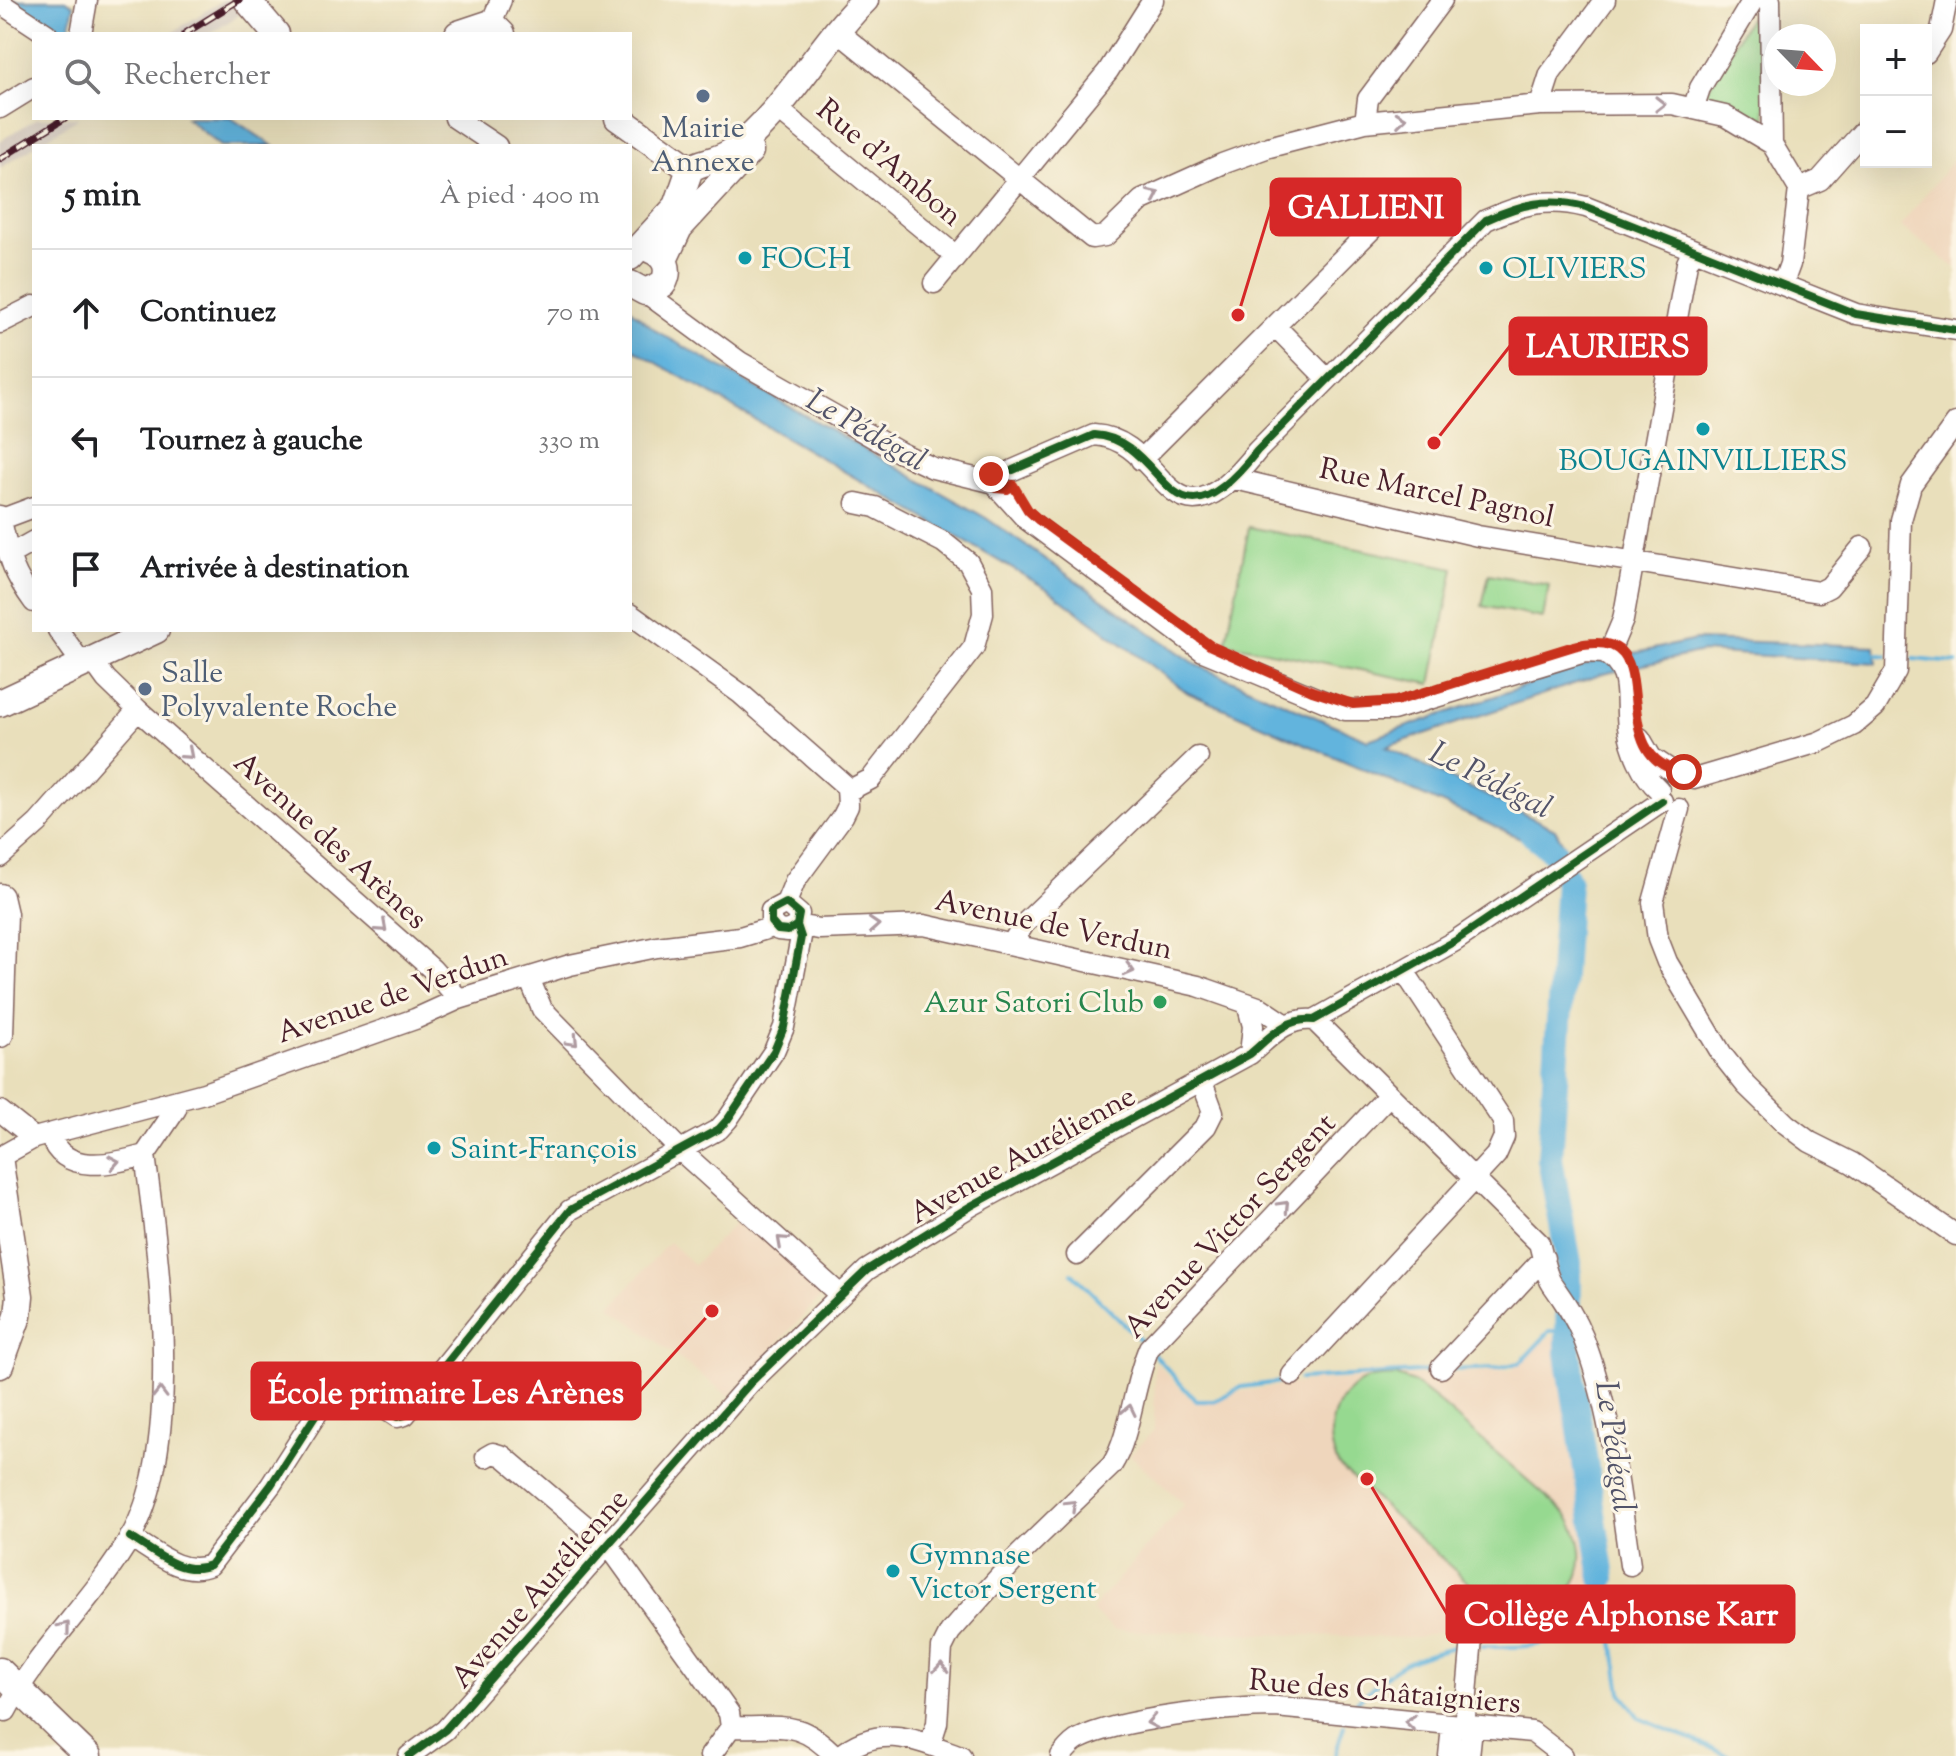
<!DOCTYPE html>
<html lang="fr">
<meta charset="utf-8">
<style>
:root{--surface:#fff;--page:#f2f2f2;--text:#202124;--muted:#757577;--line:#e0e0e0}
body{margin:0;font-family:"Sorts Mill Goudy",serif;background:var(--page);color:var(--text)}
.controls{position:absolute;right:24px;top:24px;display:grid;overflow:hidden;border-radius:0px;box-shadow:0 8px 32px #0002}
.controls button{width:72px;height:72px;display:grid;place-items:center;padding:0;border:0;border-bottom:2px solid var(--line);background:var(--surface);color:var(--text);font:40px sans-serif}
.compass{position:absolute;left:1764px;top:24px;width:72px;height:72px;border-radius:50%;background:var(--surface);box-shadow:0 8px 32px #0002;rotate:115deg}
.stop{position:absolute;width:24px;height:24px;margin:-18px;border:6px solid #c8321e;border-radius:50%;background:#fff}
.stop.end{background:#c8321e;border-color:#fff;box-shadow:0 2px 8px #0008}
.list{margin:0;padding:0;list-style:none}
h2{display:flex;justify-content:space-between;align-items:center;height:104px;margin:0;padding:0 32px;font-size:34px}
h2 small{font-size:26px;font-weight:400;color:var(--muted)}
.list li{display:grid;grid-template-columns:52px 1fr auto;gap:24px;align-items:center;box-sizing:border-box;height:128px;padding:0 32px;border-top:2px solid var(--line)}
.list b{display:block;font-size:30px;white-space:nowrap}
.list em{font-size:26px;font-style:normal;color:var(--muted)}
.icon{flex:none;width:44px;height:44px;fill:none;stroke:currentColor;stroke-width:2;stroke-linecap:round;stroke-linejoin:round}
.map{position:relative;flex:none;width:1956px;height:1756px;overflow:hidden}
.search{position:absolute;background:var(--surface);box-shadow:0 8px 32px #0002;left:32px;top:32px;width:600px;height:88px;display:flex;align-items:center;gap:20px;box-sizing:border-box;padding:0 28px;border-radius:0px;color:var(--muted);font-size:30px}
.panel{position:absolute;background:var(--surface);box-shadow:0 8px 32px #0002;left:32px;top:144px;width:600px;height:488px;border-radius:0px}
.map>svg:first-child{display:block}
.built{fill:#efd6bc}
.industrial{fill:#cdc2b9}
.green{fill:#96d990;stroke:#707c5e;stroke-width:2}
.water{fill:#62b4dd;stroke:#566a84;stroke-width:2}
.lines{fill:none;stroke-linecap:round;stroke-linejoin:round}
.stream{stroke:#62b4dd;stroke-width:4}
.river{stroke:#62b4dd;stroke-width:26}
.minor-casing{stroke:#82625d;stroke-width:23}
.major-casing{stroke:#82625d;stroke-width:29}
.minor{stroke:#fff;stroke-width:20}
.major{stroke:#fff;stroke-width:26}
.rail-casing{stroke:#4a1f2b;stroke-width:7}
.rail{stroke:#fcf5e5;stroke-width:4;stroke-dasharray:12;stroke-linecap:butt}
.cycleway-casing{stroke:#fcf5e5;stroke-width:13}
.cycleway{stroke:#1b5e20;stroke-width:8}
.oneway{stroke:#ae9aa0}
.route{stroke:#c8321e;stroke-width:10}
.service-dot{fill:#5c6f8a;stroke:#fcf5e5;stroke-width:3}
.culture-dot{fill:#0f9aa8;stroke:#fcf5e5;stroke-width:3}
.leisure-dot{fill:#2e9e5b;stroke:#fcf5e5;stroke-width:3}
.labels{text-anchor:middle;stroke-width:6;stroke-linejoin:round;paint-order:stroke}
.service-label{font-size:30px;fill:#4e5e75;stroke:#fcf5e5}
.street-label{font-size:30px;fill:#4a1f2b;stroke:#fcf5e5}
.culture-label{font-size:30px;fill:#0d838f;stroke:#fcf5e5;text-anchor:start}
.leisure-label{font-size:30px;fill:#27864d;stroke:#fcf5e5;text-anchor:end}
.water-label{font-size:32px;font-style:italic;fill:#525369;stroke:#fcf5e5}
.leader{fill:none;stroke:#d62828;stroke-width:3}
.callout-dot{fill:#d62828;stroke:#fcf5e5;stroke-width:3}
.callout{fill:#d62828;stroke:#d62828;stroke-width:3}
.callout-label{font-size:32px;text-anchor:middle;font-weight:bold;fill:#fff}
</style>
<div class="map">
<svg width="1956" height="1756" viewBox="0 0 1956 1756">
<rect width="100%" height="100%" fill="#fcf5e5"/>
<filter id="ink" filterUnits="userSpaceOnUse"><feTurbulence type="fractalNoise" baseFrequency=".0125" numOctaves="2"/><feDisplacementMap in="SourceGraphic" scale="16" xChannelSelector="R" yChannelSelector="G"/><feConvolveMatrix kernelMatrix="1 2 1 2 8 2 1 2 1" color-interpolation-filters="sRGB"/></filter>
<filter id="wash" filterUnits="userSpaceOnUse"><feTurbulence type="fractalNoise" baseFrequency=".006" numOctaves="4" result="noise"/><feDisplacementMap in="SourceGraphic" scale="32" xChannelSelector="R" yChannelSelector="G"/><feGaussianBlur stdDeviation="1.8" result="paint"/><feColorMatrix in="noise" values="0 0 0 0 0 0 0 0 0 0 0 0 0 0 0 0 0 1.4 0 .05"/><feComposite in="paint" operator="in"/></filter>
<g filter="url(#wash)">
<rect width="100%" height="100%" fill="#e9dfbb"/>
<path class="built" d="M1956 156V268L1900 226Z
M739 1219 750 1220 828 1289 729 1396 611 1307 669 1242 694 1265Z
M1550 1336 1555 1337 1593 1583 1557 1618 1529 1629H1447L1417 1638 1114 1630 1091 1610 1184 1504 1130 1455 1154 1430 1155 1362 1193 1401 1205 1404 1238 1392 1313 1381 1512 1370Z"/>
<path class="industrial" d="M223 0H235L244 12 210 34H170Z
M37 118H79L0 168V141Z"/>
<path class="green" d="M1749 18 1761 24 1766 126 1761 128 1703 98Z
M1249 527 1454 568 1431 684 1226 643Z
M1489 574 1549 585 1543 618 1482 606Z
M1397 1376 1413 1382 1440 1403 1566 1514C1609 1572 1554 1633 1491 1603L1339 1466C1323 1434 1331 1396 1366 1380 1375 1376 1388 1377 1397 1376Z"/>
<path class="water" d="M8 0H66L74 5 68 34H60Z
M186 118H231L273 146H221Z
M630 309 658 332 986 518 1197 665 1368 740 1597 661 1696 640 1875 646 1877 663 1702 652 1603 674 1386 747 1555 829 1567 851 1551 860 1537 845 1188 693 1049 590 638 352 630 346Z"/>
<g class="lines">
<path class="stream" d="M1872 654 1886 656
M1913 659 1956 663
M1072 1273 1144 1344
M1153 1353 1196 1401H1214L1242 1387 1287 1381
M1448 1370 1497 1368 1520 1363 1550 1331H1567
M1300 1379 1435 1371
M1603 1578 1621 1692 1639 1718 1730 1756
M1482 1647C1548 1647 1579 1648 1602 1581
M1357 1702C1391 1668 1407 1658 1454 1647
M1335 1756 1344 1726"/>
<path class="river" d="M1532 833 1554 852 1568 883 1550 1159 1569 1263 1568 1353 1603 1578"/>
</g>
</g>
<g filter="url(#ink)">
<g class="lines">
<g class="minor-casing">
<path id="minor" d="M1770 0 1772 144 1799 189 1790 264 1783 283
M0 3 47 34
M491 23 501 0
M81 34 87 0
M847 39 1092 238 1105 236 1142 200 1222 164 1269 147 1365 122 1540 105 1672 104 1725 116 1772 144
M1926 53 1941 30 1947 0
M1540 105 1550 74 1605 0
M1694 106 1700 88 1753 0
M0 108 34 87
M785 115 956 256
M455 118 497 146
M1365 122 1368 99 1442 0
M1799 189 1820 180 1866 128
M934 283 1108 71 1153 0
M645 292 740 362 899 452 933 468 991 482
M0 323 34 306
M1277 328 1327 379
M1141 460 1386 215
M1013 470 1094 435C1169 439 1166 566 1257 451L1486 220C1522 204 1547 197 1586 207L1856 314 1956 330
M1235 479 1478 536 1819 592 1829 587 1862 547
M999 489 1026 519 1203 651 1345 710H1393L1585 652 1604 653C1634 670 1624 698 1628 727 1631 749 1642 775 1659 790
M0 516C9 554 9 568 34 602
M2 519 34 507
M9 555 34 541
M630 614 741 694 847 787 848 806 843 816 795 881 786 903
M58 630 83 665
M1612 646 1623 620 1687 263 1693 250
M93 661 106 679 138 710 432 969 459 999
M1640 738 1651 757 1672 771
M1694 779 1819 742 1854 725 1875 707 1896 671 1901 520 1911 485 1956 423
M848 791 871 779 974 647 983 614 982 588 968 562 943 542 875 507 856 503
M1679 809 1653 902 1658 939 1667 962 1723 1056 1746 1085 1786 1124 1810 1142 1852 1163 1956 1235
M0 857 38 823 138 710
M797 925 819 929 924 925 1198 986 1261 1008 1285 1024
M1012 943 1024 924 1198 757
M529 978 542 1009 681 1151 839 1294
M1247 1003 1253 1026 1250 1054
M1314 1020 1539 1243C1543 1256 1545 1274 1552 1284 1564 1301 1575 1317 1583 1337 1611 1409 1619 1490 1630 1565
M0 1111 34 1138
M50 1135C63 1176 113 1164 145 1155L176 1109 177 1100
M0 1157 34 1138 204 1093 415 1019 459 999 570 965 657 947 740 937 773 927
M1077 1255 1206 1126 1213 1112 1202 1082
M1441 1368 1544 1258
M1292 1375 1496 1155 1504 1137 1503 1121 1404 971
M486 1457 493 1453 503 1456 609 1546 729 1713 731 1727C779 1729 798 1717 835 1756
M130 1537C155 1552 182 1577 210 1565L271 1485 328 1396 349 1385 397 1417 405 1415 570 1210 719 1129 728 1119 774 1051 784 1027 801 937 797 925 799 914 786 903 771 911V922L778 930 788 931 797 925
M6 1711C39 1648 94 1600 130 1538 184 1445 159 1260 145 1155
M1464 1727 1472 1638
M930 1745 937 1723 942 1648 950 1632 1019 1555 1112 1465C1131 1435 1133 1384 1149 1348L1389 1095
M409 1756 445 1730 750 1383 867 1270 971 1206 1250 1054C1270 1037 1286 1017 1314 1020L1455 941 1662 801
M710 1756 731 1727
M839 1756C880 1722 916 1740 961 1756
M1061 1756C1066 1750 1072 1742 1079 1739 1118 1719 1230 1707 1276 1707L1532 1732 1563 1756
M1449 1756 1452 1726
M1469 1756 1472 1728"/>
</g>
<g class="major-casing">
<path id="major" d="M247 0 276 34
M458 34 491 23 502 34
M618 118 690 169
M630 257 677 206 690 169C703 160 719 162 734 150 787 109 818 46 865 0
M664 260 679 228 750 151
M630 284 645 292 663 284C671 270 666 256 651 250
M0 703 156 630
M0 897 4 914 0 1034
M0 1164 20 1296 18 1316 0 1365
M0 1671 88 1756"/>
</g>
<use href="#minor" class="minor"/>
<use href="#major" class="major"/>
<g class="rail-casing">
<path id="rail" d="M184 34 239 0
M0 159 65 118"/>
</g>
<use href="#rail" class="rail"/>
<g class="cycleway-casing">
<path id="cycleway" d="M1013 470 1094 435C1169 439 1166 566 1257 451L1486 220C1522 204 1547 197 1586 207L1856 314 1956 330
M130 1537C155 1552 182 1577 210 1565L271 1485 328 1396 349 1385 397 1417 405 1415 570 1210 719 1129 728 1119 774 1051 784 1027 801 937 797 925 799 914 786 903 771 911V922L778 930 788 931 797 925
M409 1756 445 1730 750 1383 867 1270 971 1206 1250 1054C1270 1037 1286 1017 1314 1020L1455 941 1662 801"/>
</g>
<use href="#cycleway" class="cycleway"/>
</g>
<defs><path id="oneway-chevron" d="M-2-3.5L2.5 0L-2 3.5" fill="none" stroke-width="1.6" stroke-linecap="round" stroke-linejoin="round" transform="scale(2)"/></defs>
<g class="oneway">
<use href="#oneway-chevron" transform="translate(1660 104)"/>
<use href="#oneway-chevron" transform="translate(1401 119) rotate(-6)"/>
<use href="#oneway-chevron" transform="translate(1154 195) rotate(-25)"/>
<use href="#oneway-chevron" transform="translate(188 754) rotate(41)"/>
<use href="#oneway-chevron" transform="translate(874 925) rotate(-4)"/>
<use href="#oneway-chevron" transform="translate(382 927) rotate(42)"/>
<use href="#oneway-chevron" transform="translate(1129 970) rotate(14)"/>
<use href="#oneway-chevron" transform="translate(573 1041) rotate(46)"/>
<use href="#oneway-chevron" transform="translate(114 1162) rotate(-10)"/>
<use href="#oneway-chevron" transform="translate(1284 1206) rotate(-46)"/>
<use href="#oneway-chevron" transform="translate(782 1241) rotate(-138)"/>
<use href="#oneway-chevron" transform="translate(160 1393) rotate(-89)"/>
<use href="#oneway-chevron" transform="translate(1129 1410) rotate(-78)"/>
<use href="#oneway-chevron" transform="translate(1071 1505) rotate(-44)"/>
<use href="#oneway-chevron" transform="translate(65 1627) rotate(-51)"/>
<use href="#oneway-chevron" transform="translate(941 1668) rotate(-86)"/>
<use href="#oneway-chevron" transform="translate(1152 1722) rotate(170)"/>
<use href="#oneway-chevron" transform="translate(1410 1722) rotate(-174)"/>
</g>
</g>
<g class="lines" filter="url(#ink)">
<path class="route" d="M991 474 996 488 1007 489 1013 485 1028 510 1039 520 1211 646 1312 691 1353 704 1396 701 1574 646C1678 621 1595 757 1684 772"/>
</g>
<g class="service-dot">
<circle cx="703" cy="96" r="8"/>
<circle cx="145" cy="689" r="8"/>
</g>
<g class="culture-dot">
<circle cx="745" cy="258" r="8"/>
<circle cx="1486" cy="268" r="8"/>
<circle cx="1703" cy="429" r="8"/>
<circle cx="434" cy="1148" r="8"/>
<circle cx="893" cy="1571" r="8"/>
</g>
<circle class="leisure-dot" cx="1160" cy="1002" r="8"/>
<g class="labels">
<g class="service-label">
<text x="703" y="137">Mairie<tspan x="703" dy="34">Annexe</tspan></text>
<text x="161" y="682" text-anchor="start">Salle<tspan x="161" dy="34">Polyvalente Roche</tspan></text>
</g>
<g class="street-label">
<text transform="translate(890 162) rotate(40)" y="10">Rue d'Ambon</text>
<text transform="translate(1437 492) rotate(12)" y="10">Rue Marcel Pagnol</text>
<text transform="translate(331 840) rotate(42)" y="10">Avenue des Arènes</text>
<text transform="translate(1054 924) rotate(12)" y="10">Avenue de Verdun</text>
<text transform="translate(392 994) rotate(-19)" y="10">Avenue de Verdun</text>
<text transform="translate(1022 1154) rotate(-29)" y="10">Avenue Aurélienne</text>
<text transform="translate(1229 1225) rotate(-47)" y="10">Avenue Victor Sergent</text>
<text transform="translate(539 1588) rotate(-49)" y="10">Avenue Aurélienne</text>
<text transform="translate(1385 1691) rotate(5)" y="10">Rue des Châtaigniers</text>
</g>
<g class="culture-label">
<text x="761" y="268">FOCH</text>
<text x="1502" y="278">OLIVIERS</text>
<text x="1703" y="470" text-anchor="middle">BOUGAINVILLIERS</text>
<text x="450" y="1158">Saint-François</text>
<text x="909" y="1564">Gymnase<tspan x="909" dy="34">Victor Sergent</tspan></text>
</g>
<g class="leisure-label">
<text x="1144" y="1012">Azur Satori Club</text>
</g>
<g class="water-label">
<text transform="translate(867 429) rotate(30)" y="11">Le Pédégal</text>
<text transform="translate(1491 779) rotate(27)" y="11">Le Pédégal</text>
<text transform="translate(1616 1446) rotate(82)" y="11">Le Pédégal</text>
</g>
</g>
<path class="leader" d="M1238 315L1271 207M1434 443L1510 346M712 1311L640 1391M1367 1479L1447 1614"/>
<g class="callout-dot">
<circle cx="1238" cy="315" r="8"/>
<circle cx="1434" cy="443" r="8"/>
<circle cx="712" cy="1311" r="8"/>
<circle cx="1367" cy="1479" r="8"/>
</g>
<g class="callout">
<rect x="1271" y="179" width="189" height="56" rx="8"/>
<rect x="1510" y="318" width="196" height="56" rx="8"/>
<rect x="252" y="1363" width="388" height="56" rx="8"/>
<rect x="1447" y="1586" width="347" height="56" rx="8"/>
</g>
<g class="callout-label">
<text x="1366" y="218">GALLIENI</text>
<text x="1608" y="357">LAURIERS</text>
<text x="446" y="1403">École primaire Les Arènes</text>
<text x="1621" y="1625">Collège Alphonse Karr</text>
</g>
</svg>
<div class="controls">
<button>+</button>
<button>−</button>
</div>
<svg class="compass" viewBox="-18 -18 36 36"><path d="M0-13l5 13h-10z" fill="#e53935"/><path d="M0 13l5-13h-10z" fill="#757577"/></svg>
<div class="stop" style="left:1684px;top:772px"></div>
<div class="stop end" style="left:991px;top:474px"></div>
<div class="search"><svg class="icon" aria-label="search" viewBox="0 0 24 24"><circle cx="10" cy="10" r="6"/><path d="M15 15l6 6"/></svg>Rechercher</div>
<section class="panel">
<h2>5 min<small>À pied · 400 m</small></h2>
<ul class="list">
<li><svg class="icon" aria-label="ahead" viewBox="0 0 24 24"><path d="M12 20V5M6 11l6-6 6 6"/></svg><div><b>Continuez</b></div><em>70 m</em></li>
<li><svg class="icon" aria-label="left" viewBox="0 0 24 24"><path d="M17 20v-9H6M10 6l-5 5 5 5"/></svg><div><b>Tournez à gauche</b></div><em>330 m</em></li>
<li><svg class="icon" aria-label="arrive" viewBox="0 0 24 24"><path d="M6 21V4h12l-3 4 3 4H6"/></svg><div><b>Arrivée à destination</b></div></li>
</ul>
</section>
</div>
